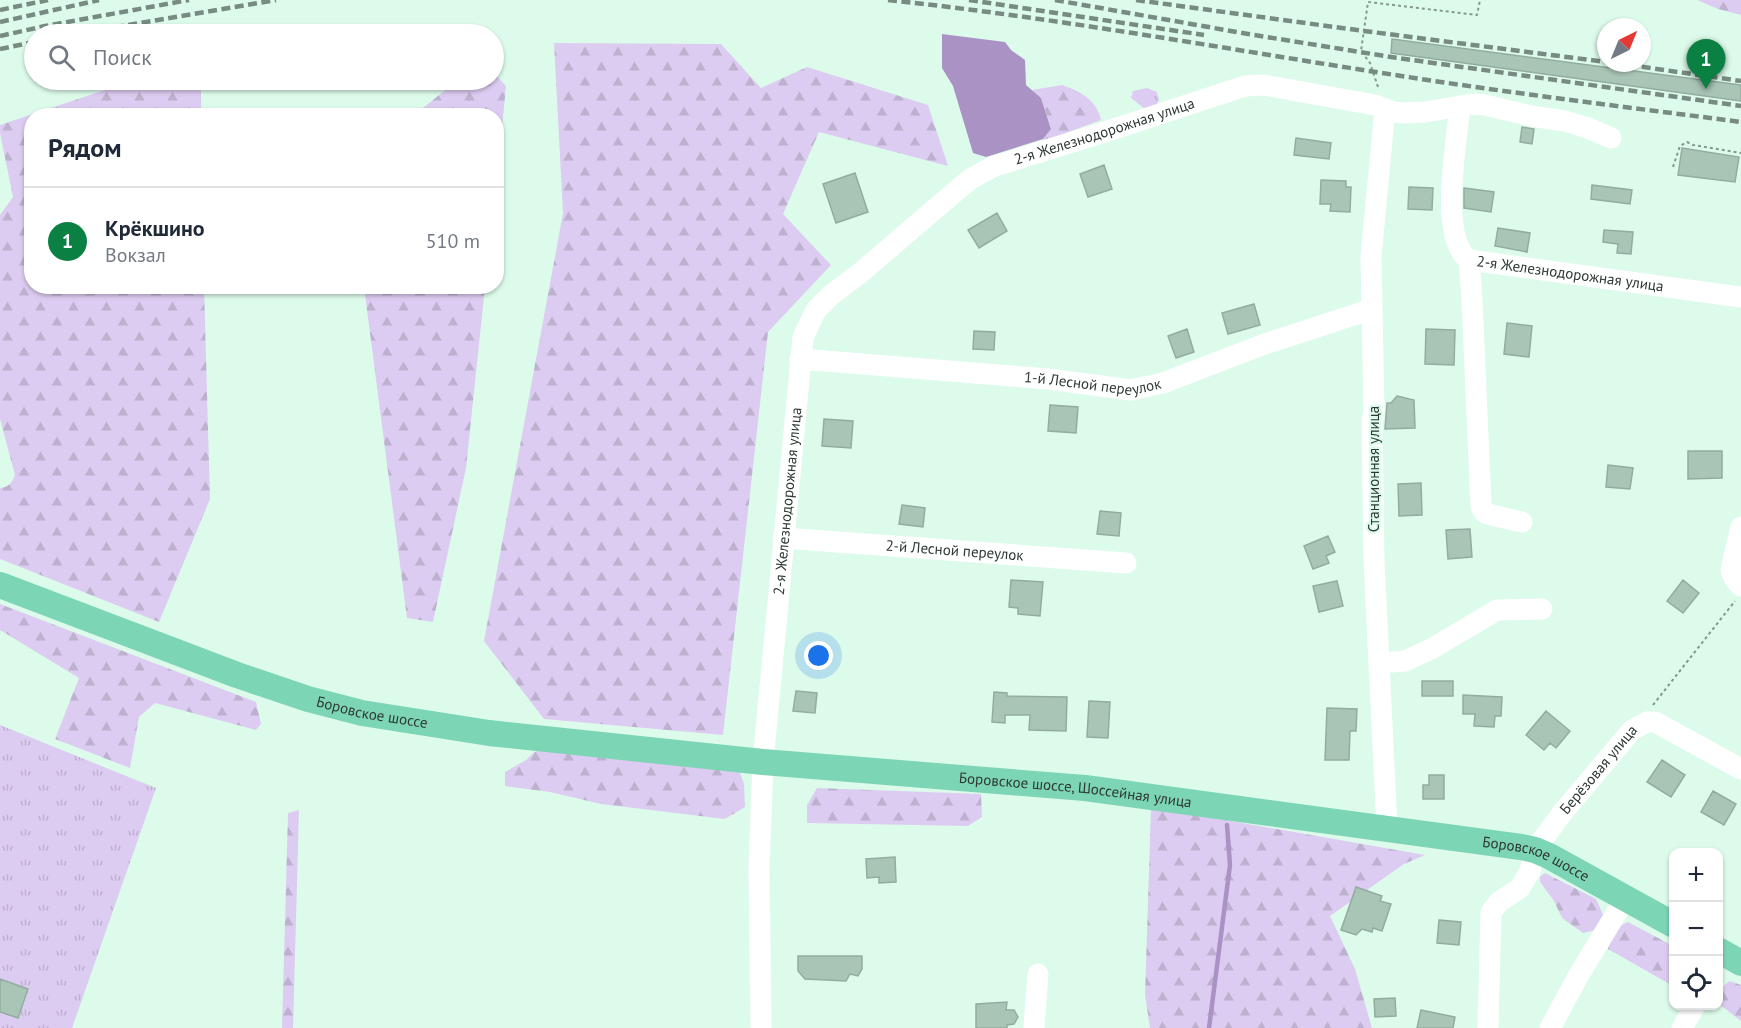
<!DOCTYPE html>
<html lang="ru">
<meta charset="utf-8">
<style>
:root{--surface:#fff;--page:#f2f2f3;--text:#1f2937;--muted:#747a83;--line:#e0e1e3;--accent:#0b8043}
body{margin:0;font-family:"PT Sans",sans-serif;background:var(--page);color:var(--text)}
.controls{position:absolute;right:18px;bottom:18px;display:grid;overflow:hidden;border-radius:12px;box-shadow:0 2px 4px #0004}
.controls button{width:54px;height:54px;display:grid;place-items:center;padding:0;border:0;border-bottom:2px solid var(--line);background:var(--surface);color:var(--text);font:30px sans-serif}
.compass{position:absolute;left:1597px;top:18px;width:54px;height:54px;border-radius:50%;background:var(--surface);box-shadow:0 2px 4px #0004;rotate:43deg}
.you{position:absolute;left:819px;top:656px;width:21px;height:21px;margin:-15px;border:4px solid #fff;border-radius:50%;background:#1a73e8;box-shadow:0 0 0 9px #1a73e833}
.badge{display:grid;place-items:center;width:39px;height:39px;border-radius:50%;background:var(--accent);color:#fff;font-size:20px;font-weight:700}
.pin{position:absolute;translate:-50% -50px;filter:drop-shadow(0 2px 3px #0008)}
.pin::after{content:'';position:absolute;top:32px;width:21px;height:18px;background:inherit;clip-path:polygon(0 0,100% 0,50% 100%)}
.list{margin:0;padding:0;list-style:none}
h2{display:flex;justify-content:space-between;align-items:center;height:78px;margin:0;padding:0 24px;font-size:26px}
h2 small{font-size:20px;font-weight:400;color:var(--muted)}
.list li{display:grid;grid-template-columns:39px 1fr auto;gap:18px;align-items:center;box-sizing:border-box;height:108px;padding:0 24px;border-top:2px solid var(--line)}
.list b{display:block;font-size:22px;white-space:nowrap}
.list p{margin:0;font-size:20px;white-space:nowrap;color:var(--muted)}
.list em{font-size:20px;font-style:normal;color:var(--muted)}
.icon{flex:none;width:33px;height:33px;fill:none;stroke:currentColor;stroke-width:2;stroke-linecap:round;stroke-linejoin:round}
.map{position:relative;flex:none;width:1741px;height:1028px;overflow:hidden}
.search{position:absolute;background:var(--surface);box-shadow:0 2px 4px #0004;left:24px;top:24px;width:480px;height:66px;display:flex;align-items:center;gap:15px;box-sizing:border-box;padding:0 21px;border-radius:33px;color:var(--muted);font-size:22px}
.panel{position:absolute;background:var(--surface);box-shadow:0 2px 4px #0004;left:24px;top:108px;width:480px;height:186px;border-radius:24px}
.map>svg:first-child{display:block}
.grass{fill:url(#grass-tufts)}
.forest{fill:url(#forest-firs)}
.water{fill:#aa92c5}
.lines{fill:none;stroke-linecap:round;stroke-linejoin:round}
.stream{stroke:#aa92c5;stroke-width:4.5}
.building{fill:#a9c5b6;stroke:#92ad9f;stroke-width:1.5}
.path{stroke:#84988d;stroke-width:2;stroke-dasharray:3 3;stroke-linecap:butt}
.minor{stroke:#fff;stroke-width:21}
.major{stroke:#7cd5b5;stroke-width:26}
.rail{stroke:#788b81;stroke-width:4.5;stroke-dasharray:9 4.5;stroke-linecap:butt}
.labels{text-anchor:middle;stroke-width:4.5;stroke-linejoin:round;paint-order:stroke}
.street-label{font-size:15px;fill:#2e3933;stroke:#ddfbeb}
</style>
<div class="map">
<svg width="1741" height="1028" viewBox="0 0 1741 1028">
<defs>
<pattern id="grass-tufts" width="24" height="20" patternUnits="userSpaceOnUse" patternTransform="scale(1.5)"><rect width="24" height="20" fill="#ddccf1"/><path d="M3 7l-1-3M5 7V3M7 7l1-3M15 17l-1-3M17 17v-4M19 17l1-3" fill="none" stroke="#beb0cf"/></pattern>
<pattern id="forest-firs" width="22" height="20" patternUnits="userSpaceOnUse" patternTransform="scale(1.5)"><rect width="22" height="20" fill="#ddccf1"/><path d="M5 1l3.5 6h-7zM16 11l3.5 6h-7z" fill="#beb0cf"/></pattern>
</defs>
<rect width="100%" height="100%" fill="#ddfbeb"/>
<path class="grass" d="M1147 88 1157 92 1159 100 1155 107 1145 109 1131 98 1133 91Z
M0 725 156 788 72 1028H0Z"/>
<path class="forest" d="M1697 0H1741V15L1718 9Z
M554 43 721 44 761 88 807 67 928 105 948 166 819 132 783 214 831 265 768 332 723 735 544 719 484 641 563 213Z
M494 73 506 86 497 180 496 116 414 115 458 80H494Z
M145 80H201V115L32 116V286L204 287 210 499 159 622 0 559V488C9 487 12 483 15 475L0 419V215L13 197 0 133V125L129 82Z
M1062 85C1080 91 1097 100 1101 120L1058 136 1041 146 1043 139 1051 128 1041 98 1032 90Z
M364 287H485L466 468 433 622 407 618Z
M0 604 256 702 261 724 256 730 155 703 139 717 130 768 55 739 79 678 0 630Z
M543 748 739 770 744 784 745 807 725 819 601 804 550 792 505 786V772L526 760 533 753Z
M817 788 981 794 982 817 968 826 807 823V805Z
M1151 807 1425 855 1404 864 1330 916 1355 969 1372 1028H1150L1145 995Z
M299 810 293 1028H282L288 813Z
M1545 873 1596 899 1604 917 1596 930 1583 933 1562 918 1554 901 1540 882V877Z
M1628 922 1673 946V986L1608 949C1610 935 1615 927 1628 922Z
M1730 981 1741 985V1021L1719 1004C1719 994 1721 986 1730 981Z"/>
<path class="water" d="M942 34 1005 42 1011 50 1025 60 1026 85 1041 98 1051 129 1043 139 986 157 973 153 953 86 942 68Z"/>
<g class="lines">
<path class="stream" d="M1209 1028 1230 865 1227 825"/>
</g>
<path class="building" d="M1392 39 1741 85V101L1391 53Z
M1522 127 1534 129 1532 144 1520 142Z
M1296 138 1331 143 1329 159 1294 155Z
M1682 148 1739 157 1735 182 1678 175Z
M1104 165 1112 189 1088 197 1080 174Z
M855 173 868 212 836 223 823 184Z
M1321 180 1346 181V187H1351L1350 212 1330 211 1331 204H1320Z
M1592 185 1632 190 1630 204 1591 199Z
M1409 187 1433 188 1432 210 1408 209Z
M1464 188 1494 192 1491 212 1464 208Z
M997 213 1007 231 979 248 968 230Z
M1498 228 1530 233 1527 252 1495 246Z
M1604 230 1633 232 1631 254 1617 253 1618 244 1603 242Z
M1254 304 1260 325 1228 334 1222 313Z
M1507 323 1532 326 1529 357 1504 354Z
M1187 329 1194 352 1176 358 1168 336Z
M1426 329 1455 330 1454 365 1425 364Z
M974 331 995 332 994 350 973 349Z
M1397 396 1414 400 1415 428 1385 429 1387 403H1391Z
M1050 405 1078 407 1076 433 1048 431Z
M824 419 853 421 851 448 822 446Z
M1688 451H1722V478L1688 479Z
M1608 465 1633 468 1630 489 1606 487Z
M1421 483 1422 515 1399 516 1398 484Z
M902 505 925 508 923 527 899 524Z
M1100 511 1121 513 1119 536 1097 534Z
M1470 529 1472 557 1448 559 1446 530Z
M1328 536 1335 552 1326 556 1329 563 1313 569 1304 546Z
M1011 580 1043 582 1040 616 1018 614V608L1009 607Z
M1683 580 1699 593 1683 613 1667 601Z
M1337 581 1343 606 1319 612 1313 586Z
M1422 681H1453V696H1422Z
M796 691 817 693 815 713 793 711Z
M994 692 1007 693V696L1067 697 1066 731 1029 730 1030 715H1005V723L992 722Z
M1463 695 1502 697 1501 716H1495L1494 727 1474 726 1475 714H1463Z
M1089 701 1110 702 1108 738 1087 737Z
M1327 708 1357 709 1356 731H1350L1349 760H1325Z
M1546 711 1570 731 1556 748 1550 743 1544 750 1526 735Z
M1662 760 1685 775 1671 797 1647 782Z
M1429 775H1444V799H1423V785H1429Z
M1713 791 1736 804 1724 825 1701 812Z
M895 857 896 882 879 883V877L867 878 866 859Z
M1356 887 1382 896 1380 901 1391 904 1382 931 1373 928 1372 932 1362 929 1356 935 1341 930Z
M1439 920 1461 922 1459 945 1437 943Z
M798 956H862V969L858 976 850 974 846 981 805 979 798 971Z
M0 979 28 989 18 1018 0 1012Z
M1395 998 1396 1016 1375 1017 1374 999Z
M1007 1002 1006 1010H1014L1018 1017 1014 1024 1007 1025V1028H976V1004Z
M1421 1010 1455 1017 1453 1028H1417Z"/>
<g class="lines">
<path class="path" d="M1378 87 1370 63 1361 51 1368 2 1477 15 1480 0
M1673 167 1680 146 1687 142 1693 145 1741 153
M1653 705 1735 601"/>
<g class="minor">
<path id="s1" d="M1460 106C1457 140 1438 238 1469 260L1741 297"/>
<path d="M1385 109 1371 256 1374 413 1372 420 1374 561 1387 828"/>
<path d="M1469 260 1472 299 1481 506 1484 512 1491 515 1522 522"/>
<path id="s2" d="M800 359 1048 379 1131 390 1163 383 1262 345 1372 309"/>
<path d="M1741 527 1731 570 1734 578 1741 586"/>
<path id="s3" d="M783 538 1126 563"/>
<path d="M1379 663 1405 661 1433 648 1497 610 1542 609"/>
<path id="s4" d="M761 1028 759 867 763 762 803 337 816 310 831 295 859 274 969 180 992 167 1108 131 1245 86 1264 85 1375 105 1393 112 1405 113 1425 112 1473 104 1485 105 1531 116 1565 121 1588 128 1611 138"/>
<path d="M1034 1028 1038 974"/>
<path id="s5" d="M1488 1028 1491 912 1499 902 1520 888 1530 871 1535 850 1563 812 1632 730 1647 722H1655L1741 769"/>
<path d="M1550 1028 1580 973 1625 899"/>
<path d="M1682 1028 1695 1006"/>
</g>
<g class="major">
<path id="s6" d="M0 585 237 675 308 699 362 713 489 733 763 762 1085 788 1521 847 1535 850 1549 856 1674 925"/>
<path d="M1718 950 1741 963"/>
</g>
<path class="rail" d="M888 0C1058 18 1226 49 1395 75 1510 93 1626 107 1741 122
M969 0 1204 35
M1055 0 1248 34 1391 57 1741 106
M1136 0 1364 31 1606 62
M0 10 48 0
M0 22 99 0
M75 34 276 0
M0 36 45 26 189 0
M0 49 34 42
M1615 63 1741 81"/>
</g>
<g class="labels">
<g class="street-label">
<text dy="5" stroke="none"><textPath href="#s4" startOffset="1068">2-я Железнодорожная улица</textPath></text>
<text dy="5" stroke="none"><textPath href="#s1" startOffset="261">2-я Железнодорожная улица</textPath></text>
<text dy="5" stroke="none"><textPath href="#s2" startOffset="294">1-й Лесной переулок</textPath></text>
<text transform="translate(1374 469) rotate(-90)" y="5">Станционная улица</text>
<text dy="5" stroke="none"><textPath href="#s4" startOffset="528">2-я Железнодорожная улица</textPath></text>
<text dy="5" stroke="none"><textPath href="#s3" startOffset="172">2-й Лесной переулок</textPath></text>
<text dy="5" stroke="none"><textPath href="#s6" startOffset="394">Боровское шоссе</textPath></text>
<text dy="5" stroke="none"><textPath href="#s5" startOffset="298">Берёзовая улица</textPath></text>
<text dy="5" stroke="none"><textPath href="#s6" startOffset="1102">Боровское шоссе, Шоссейная улица</textPath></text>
<text dy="5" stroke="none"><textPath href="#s6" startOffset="1569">Боровское шоссе</textPath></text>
</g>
</g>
</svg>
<div class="controls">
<button>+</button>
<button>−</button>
<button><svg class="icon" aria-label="locate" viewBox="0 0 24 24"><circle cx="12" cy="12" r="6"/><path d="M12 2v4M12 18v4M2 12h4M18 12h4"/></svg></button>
</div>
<svg class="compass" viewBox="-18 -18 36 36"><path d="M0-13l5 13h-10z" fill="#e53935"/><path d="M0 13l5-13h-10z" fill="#747a83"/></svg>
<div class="you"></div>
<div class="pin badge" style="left:1706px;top:89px">1</div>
<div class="search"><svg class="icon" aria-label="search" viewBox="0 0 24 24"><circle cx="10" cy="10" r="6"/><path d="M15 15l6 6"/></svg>Поиск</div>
<section class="panel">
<h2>Рядом<small></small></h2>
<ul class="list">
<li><span class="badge">1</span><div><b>Крёкшино</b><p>Вокзал</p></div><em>510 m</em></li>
</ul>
</section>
</div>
